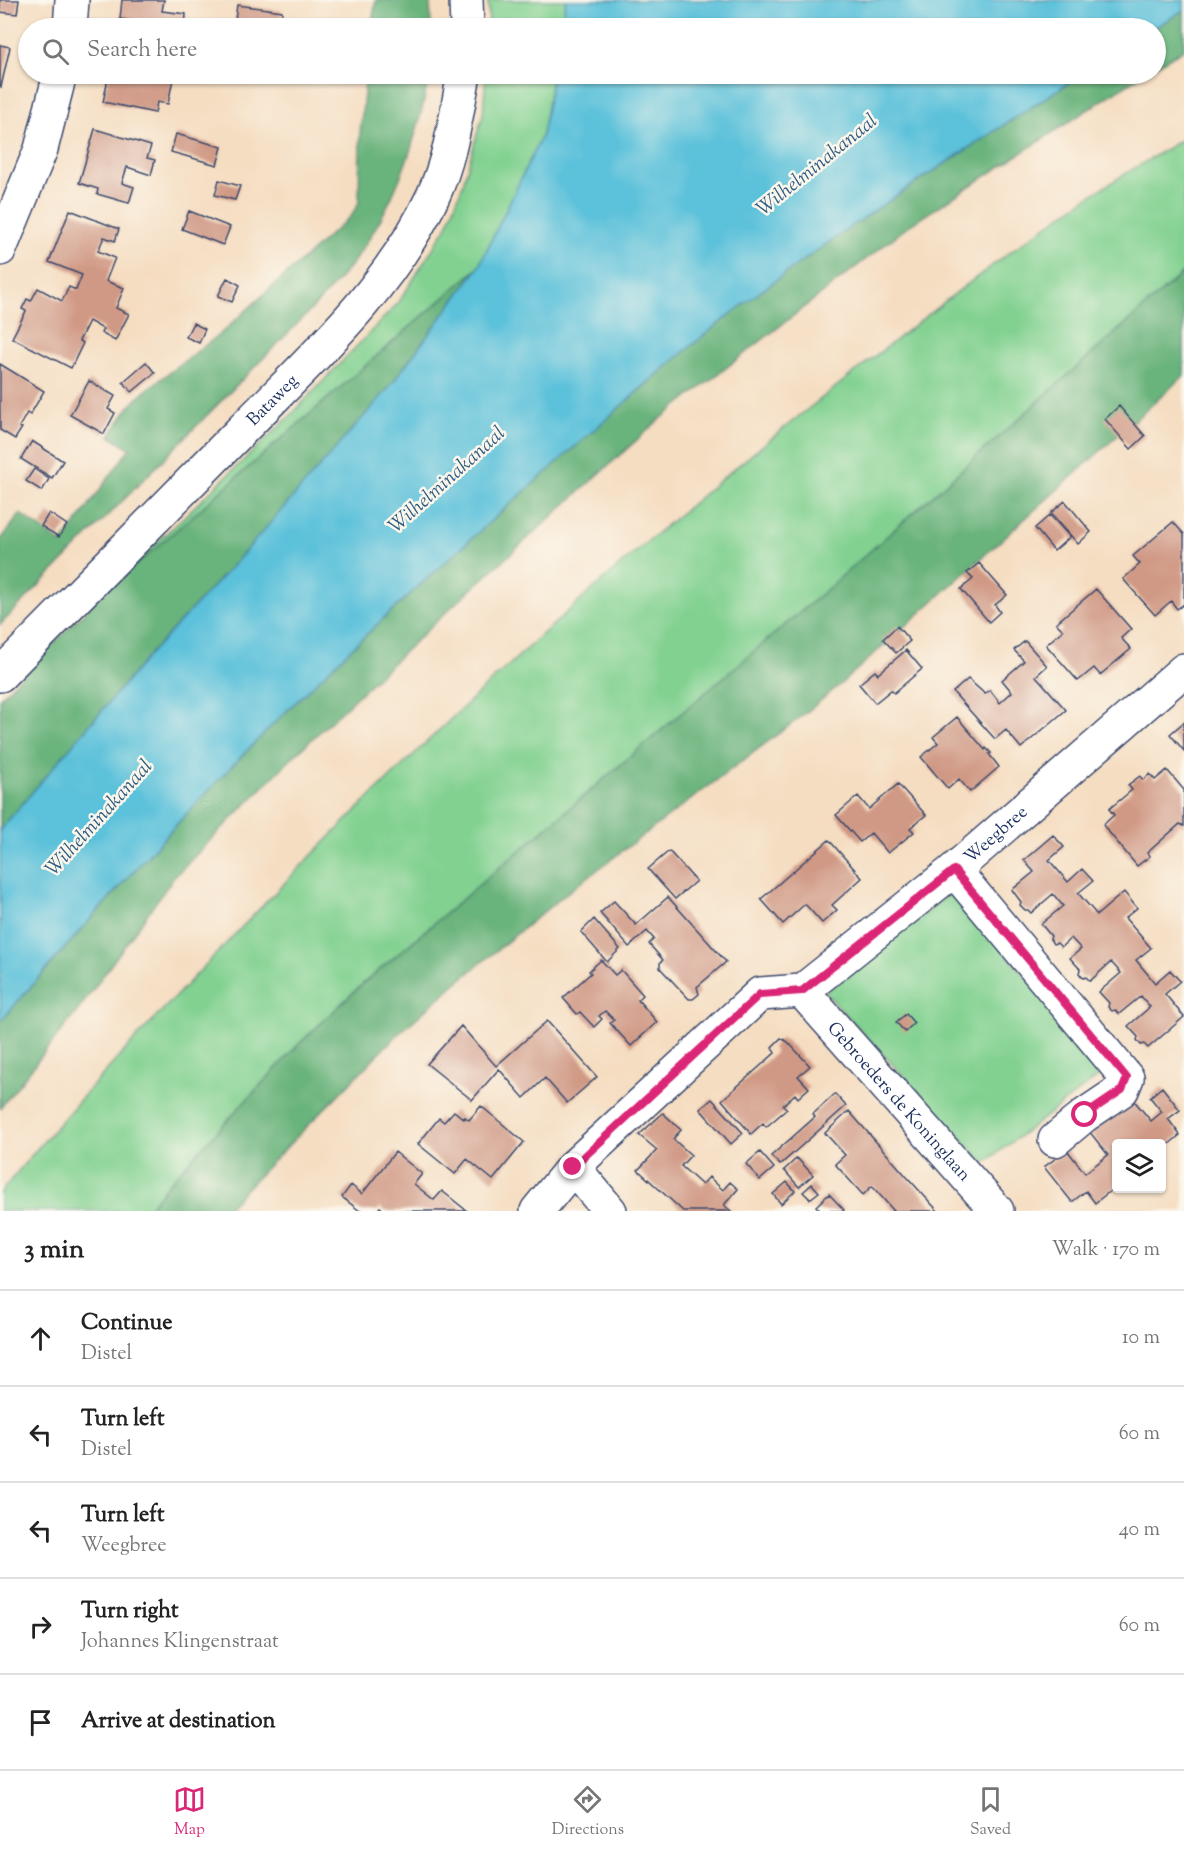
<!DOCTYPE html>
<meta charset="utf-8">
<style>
:root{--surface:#fff;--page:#f2f2f2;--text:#222;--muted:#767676;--line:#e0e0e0;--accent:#db2777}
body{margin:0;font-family:"Sorts Mill Goudy",serif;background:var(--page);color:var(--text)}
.controls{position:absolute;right:18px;bottom:18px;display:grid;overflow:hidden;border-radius:6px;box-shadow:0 2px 4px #0004}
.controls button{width:54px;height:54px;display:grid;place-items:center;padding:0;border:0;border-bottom:2px solid var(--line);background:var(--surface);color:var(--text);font:30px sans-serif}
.stop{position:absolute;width:18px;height:18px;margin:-14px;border:4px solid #db2777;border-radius:50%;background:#fff}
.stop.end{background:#db2777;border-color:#fff;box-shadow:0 2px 6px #0008}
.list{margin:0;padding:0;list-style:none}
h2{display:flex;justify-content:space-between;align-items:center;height:78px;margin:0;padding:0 24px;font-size:26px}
h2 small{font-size:20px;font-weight:400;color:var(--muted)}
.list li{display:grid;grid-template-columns:39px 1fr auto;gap:18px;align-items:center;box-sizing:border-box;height:96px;padding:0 24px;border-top:2px solid var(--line)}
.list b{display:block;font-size:22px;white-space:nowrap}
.list p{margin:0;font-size:20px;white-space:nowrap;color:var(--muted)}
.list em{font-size:20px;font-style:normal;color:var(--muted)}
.icon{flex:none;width:33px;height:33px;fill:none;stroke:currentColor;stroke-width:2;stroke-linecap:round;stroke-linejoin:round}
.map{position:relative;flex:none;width:1184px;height:1211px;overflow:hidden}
.search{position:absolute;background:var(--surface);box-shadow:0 2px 4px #0004;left:18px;right:18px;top:18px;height:66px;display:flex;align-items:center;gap:15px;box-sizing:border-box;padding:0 21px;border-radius:33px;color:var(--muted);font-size:22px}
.sheet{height:558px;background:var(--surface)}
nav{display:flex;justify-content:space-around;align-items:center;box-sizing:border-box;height:84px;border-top:2px solid var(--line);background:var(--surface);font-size:16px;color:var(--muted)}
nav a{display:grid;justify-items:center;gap:3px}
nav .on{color:var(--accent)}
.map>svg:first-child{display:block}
.green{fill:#82d191;stroke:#4e8078;stroke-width:1.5}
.forest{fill:#69b37b;stroke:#42716c;stroke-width:1.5}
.water{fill:#5cc1da;stroke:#3c789c;stroke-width:1.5}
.building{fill:#d09985}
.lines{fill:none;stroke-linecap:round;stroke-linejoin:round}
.minor-casing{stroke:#3c496d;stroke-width:36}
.tertiary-casing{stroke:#3c496d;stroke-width:36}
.minor{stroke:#fff;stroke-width:33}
.tertiary{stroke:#fff;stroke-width:33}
.route{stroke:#db2777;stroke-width:8}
.labels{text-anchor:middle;stroke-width:5;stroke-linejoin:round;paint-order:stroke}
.street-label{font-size:18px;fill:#1b2f5e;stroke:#fbf7ec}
.water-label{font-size:20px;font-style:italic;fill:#2e5b83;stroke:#fbf7ec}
</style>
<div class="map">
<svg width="1184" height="1211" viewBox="0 0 1184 1211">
<rect width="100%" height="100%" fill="#fbf7ec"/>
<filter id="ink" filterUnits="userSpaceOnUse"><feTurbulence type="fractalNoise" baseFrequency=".0167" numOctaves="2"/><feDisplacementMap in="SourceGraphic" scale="12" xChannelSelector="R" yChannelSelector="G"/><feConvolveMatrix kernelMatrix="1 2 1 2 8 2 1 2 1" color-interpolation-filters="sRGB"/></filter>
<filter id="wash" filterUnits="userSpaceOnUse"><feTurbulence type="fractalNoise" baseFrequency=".008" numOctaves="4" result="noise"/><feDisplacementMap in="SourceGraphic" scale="24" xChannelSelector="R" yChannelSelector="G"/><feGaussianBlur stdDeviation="1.35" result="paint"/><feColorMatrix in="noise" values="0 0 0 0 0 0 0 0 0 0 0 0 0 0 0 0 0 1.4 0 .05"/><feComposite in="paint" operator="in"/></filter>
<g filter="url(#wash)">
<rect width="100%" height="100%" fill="#f5ddc1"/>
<path class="green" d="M488 0H566L561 28H489Z
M486 74H553L542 135 478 268 98 598 286 420 399 302 447 226 462 187 483 114Z
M1184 138V272L832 585 358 988 300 1043 168 1184 146 1211H0V1193C84 1091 178 993 270 898 450 712 642 538 846 379 919 322 992 263 1069 210 1106 184 1146 162 1184 138Z
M953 891 1106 1071 984 1163 825 992Z"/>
<path class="forest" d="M376 0H430L431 28H371Z
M1184 10V49L1156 66V28H1154Z
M366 74H429C418 141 395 205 354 261 337 283 318 303 298 323L0 625V541L20 514 62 543 130 448 110 436 129 407 145 391 220 334 352 215 359 202 360 133Z
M1082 74H1143L910 225 659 420 456 603 295 755 174 877 79 1009 0 1108V1022C99 909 198 796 306 692 386 614 469 540 552 467 618 409 682 350 752 298 858 218 971 147 1082 74Z
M478 268 388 389 236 562 150 654 0 830V698L98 598Z
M1184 272V376L843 682 802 716 568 892 454 985 396 1036 224 1211H146L168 1184 300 1043 358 988 832 585Z"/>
<path class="water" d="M566 0H1184V10L1154 28H561Z
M553 74H1082C971 147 858 218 752 298 682 350 618 409 552 467 469 540 386 614 306 692 198 796 99 909 0 1022V830L150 654 236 562 388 389 478 268 542 135Z"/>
<g id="blocks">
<path class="building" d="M0 0H19L17 14 0 12Z
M122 0H164L162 11 186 14 185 28H155L156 24 120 19Z
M237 5 282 11 280 28H234Z
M0 45 10 47 1 87 0 86Z
M109 74H174L168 104 157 102 155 113 103 102Z
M95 129 151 146 147 158 155 160 151 175 127 167 122 183 134 187 129 203 97 194 98 189 79 183Z
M176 134 222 147 217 165 171 152Z
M219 180 240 186 235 200 215 195Z
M70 210 119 229 115 241 104 237 98 251 115 258 106 281 124 288 116 308 129 314 115 341 101 333 103 329 89 321 79 341 83 343 71 368 12 338 26 311 22 309 27 299 31 301 38 288 62 301 69 287 76 290 82 275 49 262Z
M189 211 230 227 223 245 182 229Z
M227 278 240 285 232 302 218 296Z
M193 323 205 329 199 343 186 337Z
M146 362 155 373 132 392 123 382Z
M0 364 44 391 30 415 27 413 19 427 22 428 15 439 0 430Z
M89 381 115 396 108 409 115 413 104 434 70 415Z
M1119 406 1145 436 1131 449 1105 419Z
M32 441 63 461 52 478 21 459Z
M34 469 49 479 42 491 26 481Z
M1065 501 1091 532 1078 544 1051 513Z
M49 513 67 525 59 537 41 526Z
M1050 515 1070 537 1054 551 1035 528Z
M1173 522 1184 534V604L1177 609 1171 601 1155 615 1123 579 1140 564 1133 556Z
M979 563 1007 595 995 605 1000 612 989 622 961 589 973 579 967 573Z
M1096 589 1131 629 1121 638 1131 649 1100 675 1094 668 1078 681 1046 645 1063 630 1056 623Z
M897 626 910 641 896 653 883 639Z
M1025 641 1047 666 1036 676 1066 710 1021 748 1006 730 995 739 953 692 968 679 985 694 990 690 1000 703 1012 692 1002 680 1024 661 1014 650Z
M906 650 922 669 894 693 891 690 875 703 859 684 875 671 878 674Z
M957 717 985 750 986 748 991 753 989 754 999 767 970 792 959 779 948 789 921 757 938 743 933 737Z
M1184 722V751L1170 734Z
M1167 770 1184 790V826L1180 824 1147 853 1150 856 1137 866 1103 825 1114 815 1109 809 1132 790 1128 785 1140 776 1143 780 1150 774 1155 780Z
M898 784 926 815 910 828 914 832 888 853 871 833 860 842 836 815 858 796 869 809Z
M1053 835 1064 847 1049 860 1068 882 1082 869 1093 881 1078 893 1097 915 1124 892 1137 908 1125 918 1151 948 1136 960 1155 983 1170 970 1180 981 1165 994 1184 1017 1148 1048 1144 1044 1141 1045 1137 1040 1138 1037 1128 1026 1150 1007 1141 996 1119 1014 1115 1010 1112 1011 1108 1007 1109 1003 1099 992 1121 973 1111 962 1090 981 1086 977 1083 978 1079 973 1080 969 1070 958 1081 949 1071 938 1061 947 1057 943 1053 944 1050 939 1051 936 1041 924 1063 906 1053 894 1031 913 1028 910H1025L1020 905 1021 902 1012 890 1034 872 1024 860Z
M829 840 862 878 832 905 837 910 822 923 805 904 783 924 761 899Z
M669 851 696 881 675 899 648 869Z
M668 897 726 962 697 987 699 994 693 999H689L660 968V963L663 960 649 944 654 939 647 931 629 947 600 913 614 901 636 925Z
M594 919 620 949 607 962 581 932Z
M601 960 615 975 621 970 643 995 638 1000 657 1022 631 1046 610 1023 614 1020 605 1011 599 1016 602 1019 594 1027 580 1012 577 1014 563 998 591 973 589 971Z
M906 1014 914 1023 905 1032 896 1022Z
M547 1021 597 1077 567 1103 545 1078 524 1098 499 1069 472 1100 427 1064 461 1026 496 1066Z
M781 1038 788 1042 810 1066 798 1076 809 1088 798 1098 795 1094 783 1105 787 1109 766 1127 763 1123 751 1134 722 1100 775 1053 772 1047Z
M1162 1087 1180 1110 1168 1119 1180 1135 1162 1150V1144H1116V1188H1123L1118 1192 1115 1187 1095 1203 1086 1191 1072 1202 1044 1167 1067 1150 1085 1173 1108 1155 1089 1131 1132 1098 1151 1121 1162 1112 1150 1097Z
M835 1094 846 1106 780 1165 771 1156 815 1117 813 1114Z
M712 1099 743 1133 731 1144 700 1109Z
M481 1106 524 1142 493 1180 467 1159 455 1174 418 1144 439 1118 444 1122 454 1111 464 1119 465 1117 469 1120Z
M849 1111 907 1177 938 1211H892L893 1210 872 1186 863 1195 854 1185 835 1164 845 1155 825 1133Z
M663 1113 681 1130 673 1139 691 1155 681 1166 702 1185 709 1177 723 1190 730 1182 738 1189 724 1205 731 1211H683L638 1170 657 1150 639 1135Z
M395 1152 422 1174 414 1184 434 1200 442 1191 467 1211H384L380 1207 377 1211H360L342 1197 351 1185 362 1194Z
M760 1152 774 1168 760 1180 746 1164Z
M797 1158 813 1175 799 1187 784 1170Z
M787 1182 795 1191 781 1204 773 1194Z
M812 1184 819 1192 810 1199 803 1192Z
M829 1194 844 1210 843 1211H821L816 1206Z"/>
</g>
</g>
<g filter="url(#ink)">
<use href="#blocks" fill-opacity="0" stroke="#3c496d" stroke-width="1.5"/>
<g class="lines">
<g class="minor-casing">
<g id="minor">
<path d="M70 28 72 0"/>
<path d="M0 249 41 149 60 74"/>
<path d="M954 870 1127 1078 1122 1090 1085 1115 1055 1140"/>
<path id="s1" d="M802 991 954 870 1184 670"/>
<path id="s2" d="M802 991 997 1211"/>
<path d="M573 1167 610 1211"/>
<path d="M537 1211 573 1167 760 994 802 991"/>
</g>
</g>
<g class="tertiary-casing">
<g id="tertiary">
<path d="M466 0 467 28"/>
<path id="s3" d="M0 675C80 594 159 514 239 433 310 360 389 290 433 196 451 157 456 115 464 74"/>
</g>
</g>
<use href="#minor" class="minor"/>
<use href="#tertiary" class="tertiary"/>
</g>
</g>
<g class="lines" filter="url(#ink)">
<path class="route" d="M573 1167 760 994 802 991 954 870 1127 1078 1122 1090 1085 1115"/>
</g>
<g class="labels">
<g class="street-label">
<text dy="6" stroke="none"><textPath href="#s3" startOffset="387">Bataweg</textPath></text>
<text dy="6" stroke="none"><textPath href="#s1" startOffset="249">Weegbree</textPath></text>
<text dy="6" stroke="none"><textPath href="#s2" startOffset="147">Gebroeders de Koninglaan</textPath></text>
</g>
<g class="water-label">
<text transform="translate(816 164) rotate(-39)" y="7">Wilhelminakanaal</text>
<text transform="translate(446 479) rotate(-42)" y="7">Wilhelminakanaal</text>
<text transform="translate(98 817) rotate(-48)" y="7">Wilhelminakanaal</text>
</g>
</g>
</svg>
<div class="controls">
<button><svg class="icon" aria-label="layers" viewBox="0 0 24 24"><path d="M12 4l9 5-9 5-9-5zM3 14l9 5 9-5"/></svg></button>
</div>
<div class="stop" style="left:1085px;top:1115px"></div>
<div class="stop end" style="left:573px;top:1167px"></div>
<div class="search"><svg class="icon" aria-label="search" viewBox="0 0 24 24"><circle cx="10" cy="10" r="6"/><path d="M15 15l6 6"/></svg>Search here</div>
</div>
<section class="sheet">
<h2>3 min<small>Walk · 170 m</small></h2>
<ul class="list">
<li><svg class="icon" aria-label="ahead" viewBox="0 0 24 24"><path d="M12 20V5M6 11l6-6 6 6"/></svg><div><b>Continue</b><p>Distel</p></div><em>10 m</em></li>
<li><svg class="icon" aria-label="left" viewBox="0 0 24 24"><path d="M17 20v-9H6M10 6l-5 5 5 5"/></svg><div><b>Turn left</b><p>Distel</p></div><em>60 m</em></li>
<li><svg class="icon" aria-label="left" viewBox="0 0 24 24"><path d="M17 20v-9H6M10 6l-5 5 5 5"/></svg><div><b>Turn left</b><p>Weegbree</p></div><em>40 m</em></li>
<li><svg class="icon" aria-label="right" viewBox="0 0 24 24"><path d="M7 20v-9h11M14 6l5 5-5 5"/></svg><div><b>Turn right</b><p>Johannes Klingenstraat</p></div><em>60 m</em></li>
<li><svg class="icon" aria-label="arrive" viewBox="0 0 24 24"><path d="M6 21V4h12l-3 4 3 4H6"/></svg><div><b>Arrive at destination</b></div></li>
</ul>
</section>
<nav>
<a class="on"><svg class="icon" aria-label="map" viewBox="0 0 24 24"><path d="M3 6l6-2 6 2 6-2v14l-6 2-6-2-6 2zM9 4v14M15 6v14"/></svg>Map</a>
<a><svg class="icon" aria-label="directions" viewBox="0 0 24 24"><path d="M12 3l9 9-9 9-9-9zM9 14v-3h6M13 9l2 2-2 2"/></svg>Directions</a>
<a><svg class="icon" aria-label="saved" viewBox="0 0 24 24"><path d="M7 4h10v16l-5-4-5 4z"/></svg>Saved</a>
</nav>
